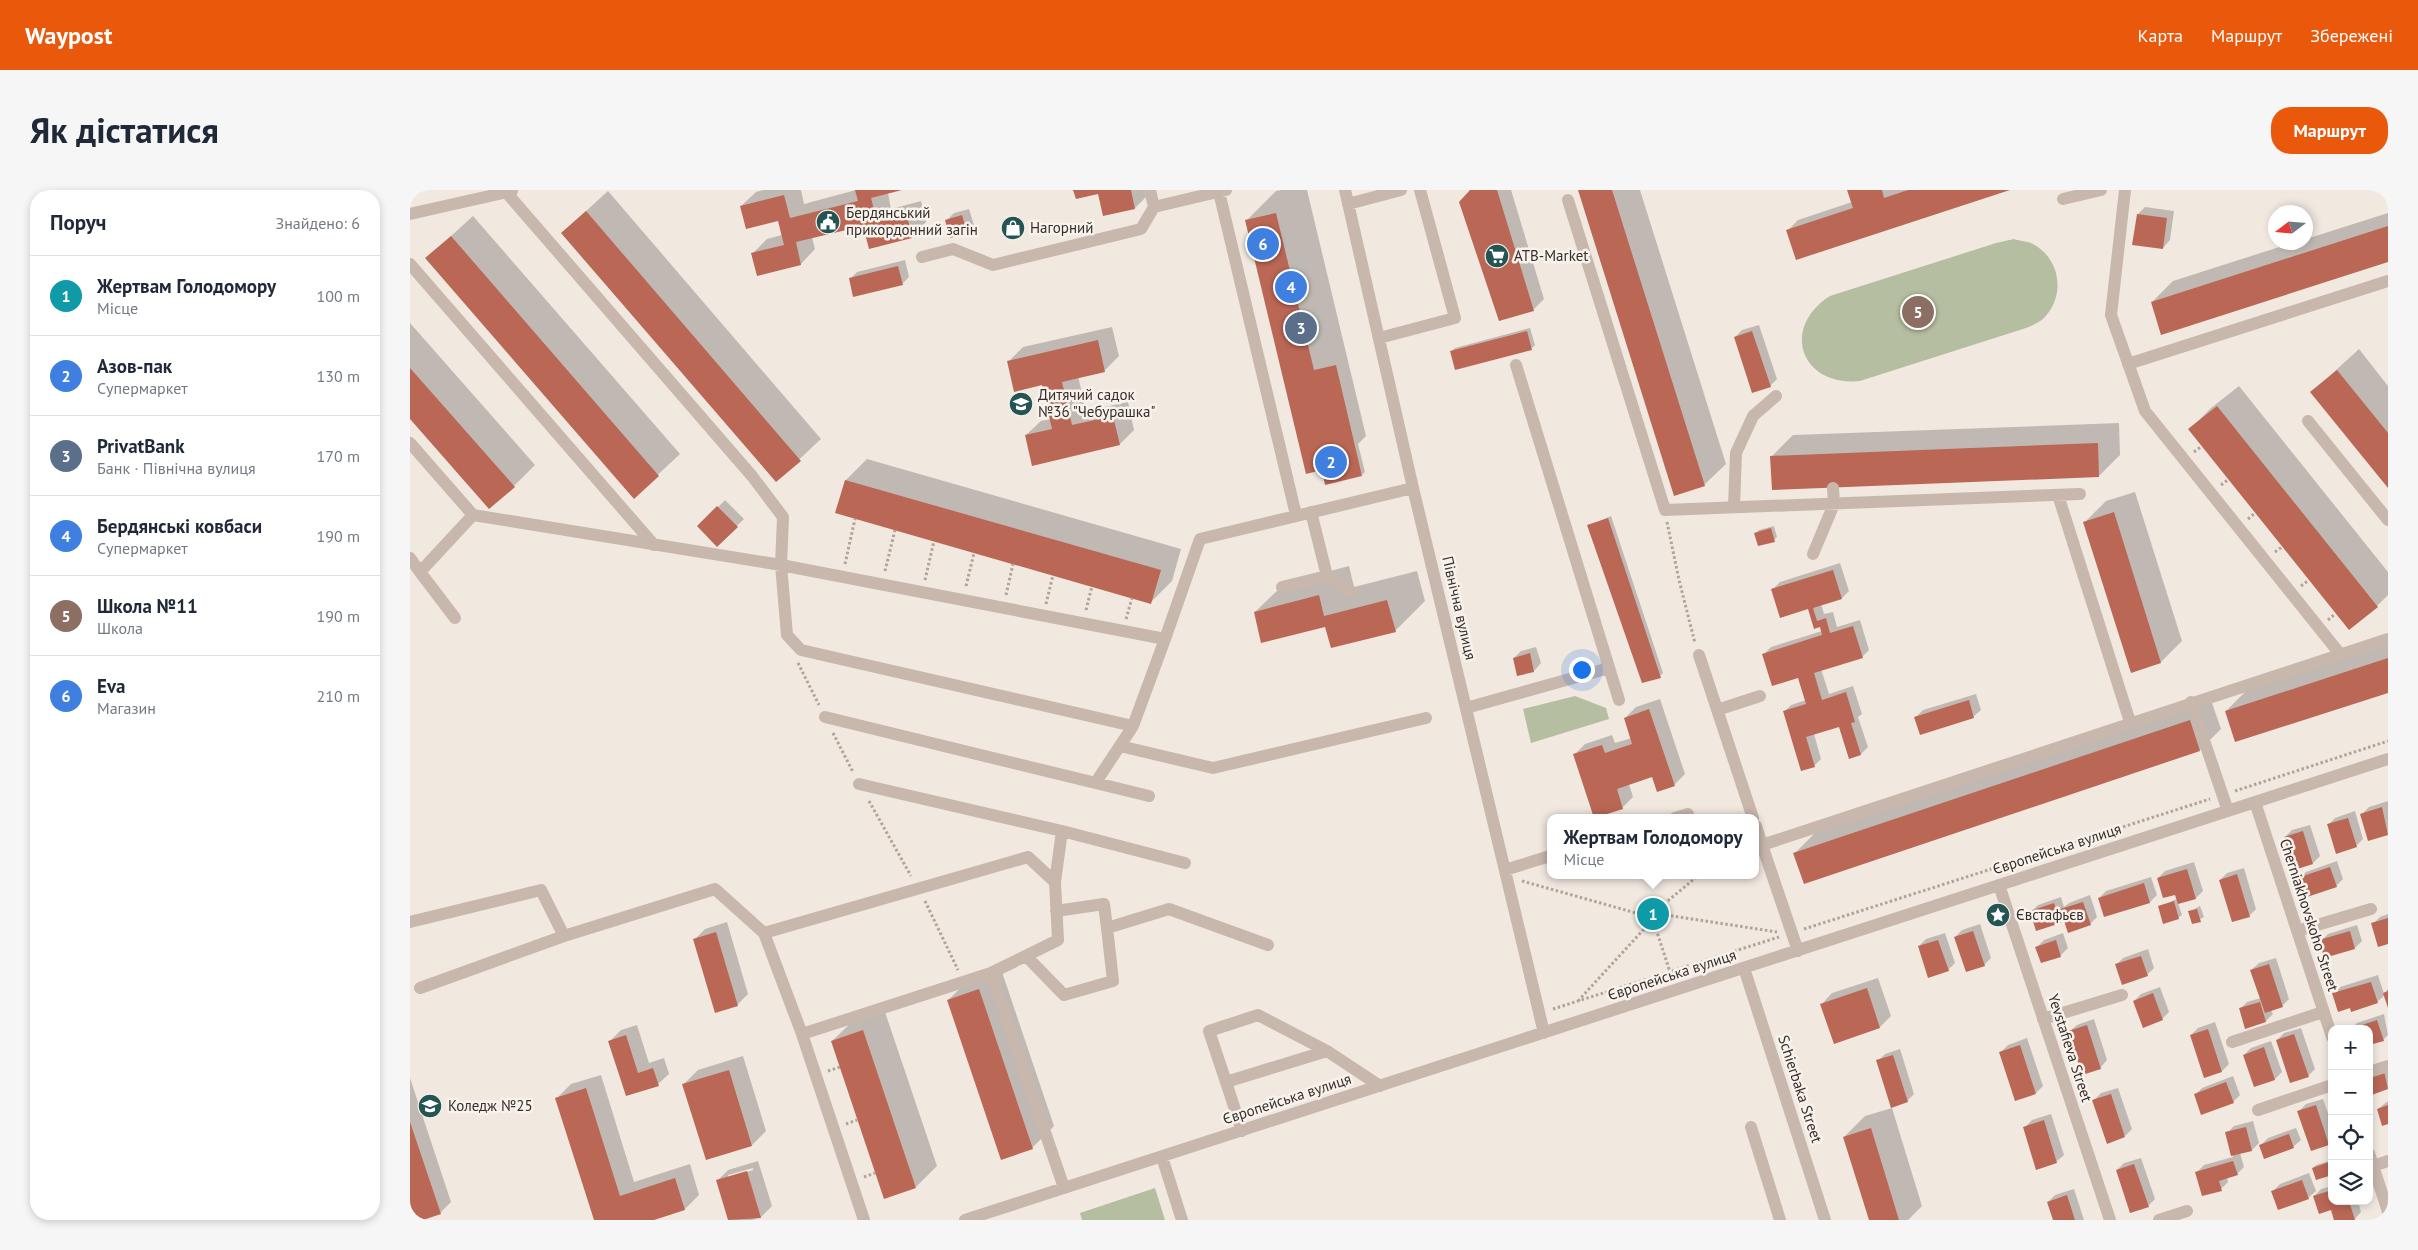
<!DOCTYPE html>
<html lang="uk">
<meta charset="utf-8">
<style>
:root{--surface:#fff;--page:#f6f6f7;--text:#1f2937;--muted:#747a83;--line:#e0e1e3;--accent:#ea580c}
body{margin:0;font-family:"PT Sans",sans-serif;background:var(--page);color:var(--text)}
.controls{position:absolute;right:15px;bottom:15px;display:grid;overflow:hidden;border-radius:10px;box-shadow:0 2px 8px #0003}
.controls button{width:45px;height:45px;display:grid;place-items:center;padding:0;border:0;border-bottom:1px solid var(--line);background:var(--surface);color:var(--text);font:25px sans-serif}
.compass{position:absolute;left:1858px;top:15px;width:45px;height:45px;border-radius:50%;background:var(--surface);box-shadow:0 2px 8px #0003;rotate:254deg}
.you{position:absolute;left:1171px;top:479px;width:18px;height:18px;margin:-12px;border:4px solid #fff;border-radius:50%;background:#1a73e8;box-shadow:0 0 0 8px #1a73e833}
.badge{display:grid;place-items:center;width:32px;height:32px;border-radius:50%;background:var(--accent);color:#fff;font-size:16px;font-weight:700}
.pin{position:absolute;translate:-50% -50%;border:2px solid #fff;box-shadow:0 1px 5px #0006}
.popup{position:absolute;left:1137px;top:624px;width:212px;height:65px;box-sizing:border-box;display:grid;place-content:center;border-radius:10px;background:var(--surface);filter:drop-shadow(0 1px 4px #0005);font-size:16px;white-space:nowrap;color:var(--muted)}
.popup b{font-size:19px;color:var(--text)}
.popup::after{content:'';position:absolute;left:50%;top:100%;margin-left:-10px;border:10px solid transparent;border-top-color:var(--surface)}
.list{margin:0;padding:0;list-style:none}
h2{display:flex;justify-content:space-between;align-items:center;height:65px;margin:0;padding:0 20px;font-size:21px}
h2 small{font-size:16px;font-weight:400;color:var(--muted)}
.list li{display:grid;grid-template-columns:32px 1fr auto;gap:15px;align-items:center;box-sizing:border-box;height:80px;padding:0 20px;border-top:1px solid var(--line)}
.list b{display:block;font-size:19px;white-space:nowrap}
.list p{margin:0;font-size:16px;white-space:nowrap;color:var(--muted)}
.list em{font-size:16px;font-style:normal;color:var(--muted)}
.icon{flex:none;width:28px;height:28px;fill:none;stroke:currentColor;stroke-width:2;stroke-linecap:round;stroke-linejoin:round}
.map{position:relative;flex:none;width:1978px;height:1030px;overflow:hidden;border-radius:20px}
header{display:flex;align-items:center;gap:30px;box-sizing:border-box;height:70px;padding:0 25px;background:var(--accent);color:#fff}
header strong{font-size:24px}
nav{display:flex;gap:28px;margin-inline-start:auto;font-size:18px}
.intro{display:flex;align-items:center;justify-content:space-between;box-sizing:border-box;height:120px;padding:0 30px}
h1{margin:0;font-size:35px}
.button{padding:12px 22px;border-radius:20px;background:var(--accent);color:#fff;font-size:18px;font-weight:700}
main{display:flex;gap:30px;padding:0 30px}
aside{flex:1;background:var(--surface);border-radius:20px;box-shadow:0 2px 8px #0003}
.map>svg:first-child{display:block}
.green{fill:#b6bea1}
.shadow{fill:#0003;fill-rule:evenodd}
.building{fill:#ba6755}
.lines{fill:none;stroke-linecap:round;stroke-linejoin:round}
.path{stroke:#b3a297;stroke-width:3;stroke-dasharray:2.5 2.5;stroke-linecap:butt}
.minor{stroke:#c8b7ad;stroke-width:12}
.labels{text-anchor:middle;stroke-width:5;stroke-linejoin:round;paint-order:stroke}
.poi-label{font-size:15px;fill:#372e2b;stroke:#f8f2ec;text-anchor:start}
.street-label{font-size:15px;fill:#372e2b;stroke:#f8f2ec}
</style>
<header>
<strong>Waypost</strong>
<nav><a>Карта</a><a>Маршрут</a><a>Збережені</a></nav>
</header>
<div class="intro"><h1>Як дістатися</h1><a class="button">Маршрут</a></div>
<main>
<aside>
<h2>Поруч<small>Знайдено: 6</small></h2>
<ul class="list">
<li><span class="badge" style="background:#0f9aa8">1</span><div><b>Жертвам Голодомору</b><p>Місце</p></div><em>100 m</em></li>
<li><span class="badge" style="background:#3f7fe0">2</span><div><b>Азов-пак</b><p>Супермаркет</p></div><em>130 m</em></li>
<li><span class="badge" style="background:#5c6f8a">3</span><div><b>PrivatBank</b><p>Банк · Північна вулиця</p></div><em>170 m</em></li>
<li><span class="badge" style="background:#3f7fe0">4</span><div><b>Бердянські ковбаси</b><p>Супермаркет</p></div><em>190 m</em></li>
<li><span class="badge" style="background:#8d6e63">5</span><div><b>Школа №11</b><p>Школа</p></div><em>190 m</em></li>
<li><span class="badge" style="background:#3f7fe0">6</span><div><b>Eva</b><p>Магазин</p></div><em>210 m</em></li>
</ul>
</aside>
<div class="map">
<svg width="1978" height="1030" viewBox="0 0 1978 1030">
<rect width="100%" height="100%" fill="#f1e8e0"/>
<path class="green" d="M1604 49C1610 51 1617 51 1623 54 1651 69 1656 107 1633 129 1628 133 1621 136 1616 138L1450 191C1391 197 1370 138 1420 106L1586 53Z
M1165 506 1196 518 1199 529 1121 553 1113 519Z
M745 998 755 1030H672L670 1023Z"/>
<path class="shadow" d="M353 0H391L394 14 446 0H489L478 3 481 19 511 11 516 32 502 47 454 34 402 47 405 59 391 74 343 63 357 49 372 45 369 29 331 16 346 2Z
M665 0H734L736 7 725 18 694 25 689 2Z
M871 0H897L956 246 948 254 955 282 952 285 836 31 866 1Z
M1061 0H1101L1134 109 1123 120Z
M1169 0H1230L1316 274 1294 295Z
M1438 0H1597L1377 41 1388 30 1442 12Z
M198 1 411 249 366 291 152 43Z
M1735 17 1764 21 1760 50 1753 58 1728 24Z
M559 19 564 35 557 42 537 30 544 23Z
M1978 23V71L1742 112 1763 91 1885 52H1896V49Z
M63 26 270 264 224 307 17 68Z
M495 70 499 87 492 94 440 89 447 82Z
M0 133 125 275 104 296 0 227Z
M1349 135 1367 189 1360 196 1325 147 1332 140Z
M702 137 709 166 695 180 668 186 676 221 718 212 724 240 710 254 616 245 631 231 641 229 633 194 598 172 613 157Z
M1120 138 1125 155 1122 158 1046 178 1042 161 1045 158Z
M1949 159 1978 196V296L1902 202Z
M1829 196 1978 382V405L1967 416 1780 239 1801 218Z
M1709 233 1710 265 1689 286 1362 266 1383 245Z
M457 269 771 359 762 391 741 412 427 322 436 290Z
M1725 302 1772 451 1751 472 1722 481 1674 333 1696 311Z
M315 310 334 329 307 355 289 336Z
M1201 326 1253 483 1250 486 1179 336Z
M1364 336 1367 347 1364 350 1346 343 1349 340Z
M1430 373 1439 401 1432 408 1411 414 1414 424 1423 422 1427 437 1450 430 1459 460 1452 467 1411 479 1419 504 1443 496 1452 524 1448 527 1458 557 1451 564 1440 568 1430 536 1404 544 1411 569 1404 576 1374 522 1381 515 1396 510 1389 487 1354 464 1361 457 1412 441 1410 435 1405 437 1399 418 1363 399 1370 392Z
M939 376 944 397 1007 381 1015 411 985 441 916 435 845 422 875 393Z
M1978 455V502L1816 521 1837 500Z
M1126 457 1131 473 1124 481 1104 468 1111 461Z
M1566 504 1571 520 1563 527H1506L1513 520Z
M1250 509 1275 584 1264 595 1243 585 1219 594 1223 607 1212 618 1164 565 1175 554 1202 545 1205 553 1222 548 1215 528 1226 517Z
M1801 510 1811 539 1790 560 1395 692 1385 663 1406 642Z
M1978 611V644L1959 649 1952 624 1959 617Z
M1945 621 1953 649 1946 656 1918 635 1925 628Z
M1900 635 1910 666 1903 673 1875 647 1882 640Z
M1927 671 1933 689 1926 696 1889 689 1896 682Z
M1784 672 1793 701 1786 708 1768 713 1772 725 1768 728 1749 717 1767 709 1765 704 1748 688 1755 681Z
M1834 678 1846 719 1839 726 1810 690 1817 683Z
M1741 687 1747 705 1740 712 1695 726 1689 708 1696 701Z
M1680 705 1687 727 1680 734 1655 728 1650 732 1621 722 1628 715 1651 707 1654 717 1659 713Z
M1790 716 1794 727 1783 733 1779 722Z
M1978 724V753L1963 734 1970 727Z
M317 732 338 804 327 815 284 750 295 739Z
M1570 734 1581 768 1574 775 1545 747 1552 740Z
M1947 735 1952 751 1945 758 1911 751 1918 744Z
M1535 743 1545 773 1538 780 1509 756 1516 749Z
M1653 743 1658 758 1651 765 1632 772 1627 757 1634 750Z
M1738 759 1744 778 1737 785 1706 775 1713 768Z
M1866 768 1879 809 1872 816 1861 820 1863 824 1856 831 1830 819 1837 812 1851 808 1841 780 1849 773Z
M591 779 644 936 622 958 538 810 560 789Z
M1968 785 1974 804 1978 799V816L1975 805 1967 812 1941 817 1923 804 1930 797Z
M1468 788 1481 826 1470 837 1412 814 1422 803Z
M1750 797 1759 822 1752 829 1724 811 1731 804Z
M474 819 527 976 506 997 422 851 444 830Z
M1974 824 1978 845 1973 850 1959 839H1941L1947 833Z
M1684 829 1697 870 1690 878 1659 842 1667 835Z
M1805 832 1819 874 1812 881 1795 886 1781 845 1788 838Z
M227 835 239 873 254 868 259 884 248 894 217 904 200 851 211 840Z
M1891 838 1905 879 1898 886 1867 850 1874 843Z
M1617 848 1633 896 1626 903 1606 909 1591 862 1598 855Z
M1861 851 1872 882 1865 889 1845 896 1834 865 1841 858Z
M1490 859 1504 904 1497 911 1468 871 1475 864Z
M333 866 356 941 342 955 274 894 288 880Z
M1978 876V898L1959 904Z
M191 885 224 992 280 974 289 1005 275 1019 240 1030H185L147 908 161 894Z
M1823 886 1830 905 1823 912 1785 905 1792 898Z
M0 888 41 1012 30 1023 9 1030H0Z
M1708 898 1722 939 1715 946 1684 910 1691 903Z
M1913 909 1922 935V950L1918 953 1889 921 1896 914Z
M1978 911V932L1968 919Z
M1482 918 1512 1016 1498 1030H1460L1434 947 1455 926Z
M1641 924 1654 965 1646 972 1615 937 1622 930Z
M1843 931 1849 953 1842 960 1830 963 1834 977 1827 984 1817 987 1818 992 1811 999 1787 982 1794 975 1823 967 1817 943 1824 936Z
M1886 938 1891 950 1883 957 1851 955 1858 948Z
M1731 968 1745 1009 1738 1016 1707 980 1714 973Z
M1922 970V984L1903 978 1906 975Z
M348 971 362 1016 351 1027 342 1030H319L307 991 318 980ZM343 978V980L318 988V985Z
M1899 983 1906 1001 1898 1008 1863 1001 1870 994Z
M1922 996V1011H1948L1951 1022 1944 1030H1926L1922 1018 1904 1006 1911 999Z
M1664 999 1674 1030H1644L1638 1012 1645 1005Z"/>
<path class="building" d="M445 0H492L461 8 467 32 497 25 502 48 459 59 453 36 386 52 391 75 347 86 341 63 374 55 368 31 336 39 330 16 374 5 380 28 448 11Z
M663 0H721L725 19 693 26 688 4 666 9Z
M1060 0H1087L1124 121 1089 131 1049 12Z
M1168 0H1202L1295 296 1264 306Z
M1437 0H1472L1474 8 1498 0H1600L1386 70 1376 40 1443 18Z
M176 21 391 271 366 292 151 43Z
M866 23 904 180 926 175 952 286 915 295 912 280 896 284 835 30Z
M1727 24 1757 28 1753 59 1722 55Z
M552 25 557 43 540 48 535 30Z
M1978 36V72L1751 145 1741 112Z
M41 46 249 286 224 309 15 68Z
M488 76 493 95 443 107 439 88Z
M1117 141 1122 160 1045 180 1040 161Z
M1342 141 1361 197 1342 203 1324 147Z
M688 150 695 182 652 192 662 235 703 226 710 255 622 276 615 245 642 239 632 195 604 202 597 171Z
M0 178 105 297 79 319 0 229Z
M1927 180 1978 243V298L1900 202Z
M1807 216 1968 417 1939 440 1778 239Z
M1688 253 1689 287 1362 300 1360 266Z
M435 290 751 380 741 414 425 323Z
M307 316 328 337 307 357 287 336Z
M1704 322 1751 473 1721 483 1673 332Z
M1198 328 1251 488 1232 493 1177 335Z
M1361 338 1365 352 1348 356 1344 343Z
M1423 380 1432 409 1403 418 1407 431 1416 428 1420 443 1443 436 1453 468 1404 483 1412 510 1436 502 1445 532 1441 533 1451 565 1439 569 1429 537 1396 547 1405 577 1391 581 1373 521 1396 514 1388 488 1362 496 1352 464 1412 445 1410 437 1404 439 1398 419 1370 428 1361 399Z
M909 405 914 426 977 410 986 442 921 458 915 437 851 453 844 422Z
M1120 463 1124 482 1107 486 1103 468Z
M1978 468V503L1825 552 1815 521Z
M1559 510 1564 528 1510 545 1504 527Z
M1239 519 1265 596 1247 602 1242 587 1207 599 1213 619 1184 628 1163 564 1192 555 1195 563 1222 554 1214 528Z
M1780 530 1790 561 1394 694 1383 663Z
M1972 617 1978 645 1958 651 1950 624Z
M1938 628 1947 657 1926 664 1917 634Z
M1893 641 1903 674 1884 680 1874 647Z
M1920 677 1927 697 1894 708 1887 688Z
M1777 679 1786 709 1768 714 1765 705 1753 708 1747 688Z
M1827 684 1840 727 1822 732 1809 690Z
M1734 693 1740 713 1694 727 1688 708Z
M1764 711 1769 729 1753 734 1748 716Z
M1673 712 1681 735 1658 743 1650 719Z
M1644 713 1651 733 1626 741 1620 721Z
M1787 719 1791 732 1782 734 1778 721Z
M1978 728V754L1968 757 1961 733Z
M1563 741 1575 776 1556 782 1544 747Z
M1940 741 1945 759 1914 768 1909 750Z
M306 742 328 816 305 823 283 749Z
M1528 750 1539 781 1518 788 1508 756Z
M1646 750 1651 767 1631 773 1625 757Z
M1731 766 1738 786 1712 795 1705 774Z
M1859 774 1873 817 1855 823 1840 780Z
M1961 792 1968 813 1941 822 1940 818 1928 822 1922 803Z
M1457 798 1470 838 1424 854 1410 814Z
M569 799 623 959 591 970 537 810Z
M1978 801V818L1973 803Z
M1743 803 1753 830 1733 838 1723 811Z
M1850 812 1856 832 1835 839 1829 818Z
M1967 830 1974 851 1959 855V839L1943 838Z
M1677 835 1691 879 1672 885 1658 841Z
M1798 839 1812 882 1794 888 1780 845Z
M453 840 506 998 474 1009 421 851Z
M1884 844 1899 887 1880 893 1866 850Z
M216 845 228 883 243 878 249 896 216 906 198 851Z
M1610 855 1626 904 1605 911 1589 862Z
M1854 857 1865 890 1844 897 1833 865Z
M1483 865 1498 912 1481 918 1466 870Z
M319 880 342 956 296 970 272 894Z
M1974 881 1978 899 1959 906V886Z
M1816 892 1824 913 1791 925 1784 904Z
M176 898 210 1006 265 988 275 1020 244 1030H184L145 908Z
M1701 904 1715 947 1697 954 1682 910Z
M1906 915 1919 955 1901 961 1887 921Z
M1978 915V934L1972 936 1967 919Z
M1634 930 1647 973 1626 980 1613 937Z
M0 932 31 1024 13 1030H0Z
M1836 937 1842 961 1821 966 1815 942Z
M1461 938 1489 1030H1459L1433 947Z
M1879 944 1884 958 1854 969 1849 955Z
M1823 971 1828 985 1809 991 1812 1001 1792 1006 1785 982Z
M1922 971V985L1906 990 1902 978Z
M1724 974 1739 1017 1720 1023 1706 980Z
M337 981 351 1028 318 1030 306 990Z
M1892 990 1899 1009 1868 1020 1861 1001Z
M1922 1000V1011H1939L1945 1030H1924L1921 1020 1909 1024 1903 1006Z
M1657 1005 1665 1030H1643L1637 1012Z"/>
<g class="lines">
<path class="path" d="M1784 262 1792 256
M1811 295 1819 289
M1838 329 1845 323
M1257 332 1269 390 1285 453
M1865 362 1872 357
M435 374 445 329
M475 381 485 340
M515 390 524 351
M556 396 564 363
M1891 396 1899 390
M596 405 603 374
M636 414 643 385
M676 420 682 396
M716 429 722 408
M1918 430 1925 424
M388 473 409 515
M423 543 443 582
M1825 601 1978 551
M459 611 501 686
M1112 691 1226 723
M515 711 548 780
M1254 714 1289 685
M1256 725 1367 742
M1246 739 1260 782
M1394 739 1800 609
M1168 811 1235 738
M1143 819 1369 747
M418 881 430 877
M436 934 447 930
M454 987 465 983"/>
<path class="minor" d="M740 0 744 17
M935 0 1003 298 1134 843
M1715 0 1701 125 1735 221 1930 464
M96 2 342 286 373 327 371 375 377 445 391 460 723 536
M809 2 886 325
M1653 9 1691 0
M1158 10 1255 320 1670 304
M938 14 991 0
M0 24 102 1
M512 67 543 59 583 75 731 39 744 17 816 0
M0 74 244 355
M969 148 1045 128 1010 0
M1718 174 1978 91
M1106 175 1209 510
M1898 231 1978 330
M0 253 63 325 371 375 755 449 790 349 1003 298
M1648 305 1720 532
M1324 317 1326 263 1343 226 1366 206
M1403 364 1424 314 1423 298
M0 368 10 382 63 325
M10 382 45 428
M917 386 942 402
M872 397 917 386 901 322
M1289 465 1343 628
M1781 512 1818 621
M1056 518 1199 478
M1307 520 1350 506
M415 527 739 606
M710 556 803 578 1016 528
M686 592 723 536 755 449
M449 594 652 641 775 673
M1845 612 1922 847
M1265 628 1278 624
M1346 636 1352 655
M1095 680 1140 666
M1589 695 1700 1030
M646 721 694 714 697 738
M0 732 131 700 154 746
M1887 741 1961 719
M354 743 618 667 645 692
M1388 761 1352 655 1978 449
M617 767 654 805 703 791 697 738 759 719 858 755
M1334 778 1415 1030
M581 783 648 750 645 692 652 641
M10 798 154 746 305 699 354 743 392 844
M1633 829 1712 805
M1822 852 1913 822
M1959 882 1978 876
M816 892 799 841 848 825 917 861
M1848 920 1922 895
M1341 937 1370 1030
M832 941 816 892 917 861 970 896
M1959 963 1978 1022
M752 967 772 1030
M1963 976 1978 971
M454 1030 392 844 581 783 654 998
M555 1030 1978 569
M1749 1030 1777 1021"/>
</g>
<defs>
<g id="civic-disc" transform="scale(1.25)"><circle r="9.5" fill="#245454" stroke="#f8f2ec"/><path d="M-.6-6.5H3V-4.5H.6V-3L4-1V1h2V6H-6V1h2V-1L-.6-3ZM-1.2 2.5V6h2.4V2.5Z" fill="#fff"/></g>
<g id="shop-disc" transform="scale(1.25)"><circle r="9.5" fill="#245454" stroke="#f8f2ec"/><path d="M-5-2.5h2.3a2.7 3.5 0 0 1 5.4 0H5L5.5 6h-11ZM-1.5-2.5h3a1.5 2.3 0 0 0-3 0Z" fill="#fff"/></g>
<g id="supermarket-disc" transform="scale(1.25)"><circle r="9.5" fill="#245454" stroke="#f8f2ec"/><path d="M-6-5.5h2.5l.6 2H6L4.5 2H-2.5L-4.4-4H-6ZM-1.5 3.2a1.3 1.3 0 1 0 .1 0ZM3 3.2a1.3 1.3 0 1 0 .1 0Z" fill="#fff"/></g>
<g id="school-disc" transform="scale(1.25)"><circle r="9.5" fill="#245454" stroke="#f8f2ec"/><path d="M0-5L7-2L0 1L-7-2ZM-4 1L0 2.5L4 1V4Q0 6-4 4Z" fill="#fff"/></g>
<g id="sight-disc" transform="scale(1.25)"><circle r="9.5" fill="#245454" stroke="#f8f2ec"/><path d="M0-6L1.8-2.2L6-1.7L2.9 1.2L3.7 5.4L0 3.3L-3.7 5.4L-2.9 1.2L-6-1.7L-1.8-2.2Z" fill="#fff"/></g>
<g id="university-disc" transform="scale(1.25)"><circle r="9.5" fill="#245454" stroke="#f8f2ec"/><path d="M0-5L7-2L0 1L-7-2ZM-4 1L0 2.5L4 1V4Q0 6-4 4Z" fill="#fff"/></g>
</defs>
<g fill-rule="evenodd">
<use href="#civic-disc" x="418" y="32"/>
<use href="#shop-disc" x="603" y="38"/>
<use href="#supermarket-disc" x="1087" y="66"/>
<use href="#school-disc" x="611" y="214"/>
<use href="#sight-disc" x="1588" y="725"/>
<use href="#university-disc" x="20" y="916"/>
</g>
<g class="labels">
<g class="poi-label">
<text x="436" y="28">Бердянський<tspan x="436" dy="17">прикордонний загін</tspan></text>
<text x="620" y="43">Нагорний</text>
<text x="1104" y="71">ATB-Market</text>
<text x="628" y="210">Дитячий садок<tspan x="628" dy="17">№36 "Чебурашка"</tspan></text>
<text x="1606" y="730">Євстафьєв</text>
<text x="38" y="921">Коледж №25</text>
</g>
<g class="street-label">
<text transform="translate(1049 418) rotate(77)" y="5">Північна вулиця</text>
<text transform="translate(1647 659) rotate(-18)" y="5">Європейська вулиця</text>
<text transform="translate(1899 725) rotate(72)" y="5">Cherniakhovskoho Street</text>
<text transform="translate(1262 785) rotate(-18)" y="5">Європейська вулиця</text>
<text transform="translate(1660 858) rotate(72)" y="5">Yevstafieva Street</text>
<text transform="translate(1390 899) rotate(72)" y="5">Schierbaka Street</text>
<text transform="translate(877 909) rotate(-18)" y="5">Європейська вулиця</text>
</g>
</g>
</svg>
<div class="controls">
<button>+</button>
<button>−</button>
<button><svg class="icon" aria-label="locate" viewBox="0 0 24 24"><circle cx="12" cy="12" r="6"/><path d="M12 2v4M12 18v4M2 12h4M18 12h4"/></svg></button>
<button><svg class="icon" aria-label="layers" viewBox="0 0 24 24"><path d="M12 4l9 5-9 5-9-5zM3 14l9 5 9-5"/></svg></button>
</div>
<svg class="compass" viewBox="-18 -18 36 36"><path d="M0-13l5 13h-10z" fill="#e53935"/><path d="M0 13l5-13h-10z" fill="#747a83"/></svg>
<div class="you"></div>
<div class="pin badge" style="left:1243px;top:724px;background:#0f9aa8">1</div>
<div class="popup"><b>Жертвам Голодомору</b>Місце</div>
<div class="pin badge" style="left:921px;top:272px;background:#3f7fe0">2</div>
<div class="pin badge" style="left:891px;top:138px;background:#5c6f8a">3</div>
<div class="pin badge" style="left:881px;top:97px;background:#3f7fe0">4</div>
<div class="pin badge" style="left:1508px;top:122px;background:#8d6e63">5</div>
<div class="pin badge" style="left:853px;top:54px;background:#3f7fe0">6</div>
</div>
</main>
